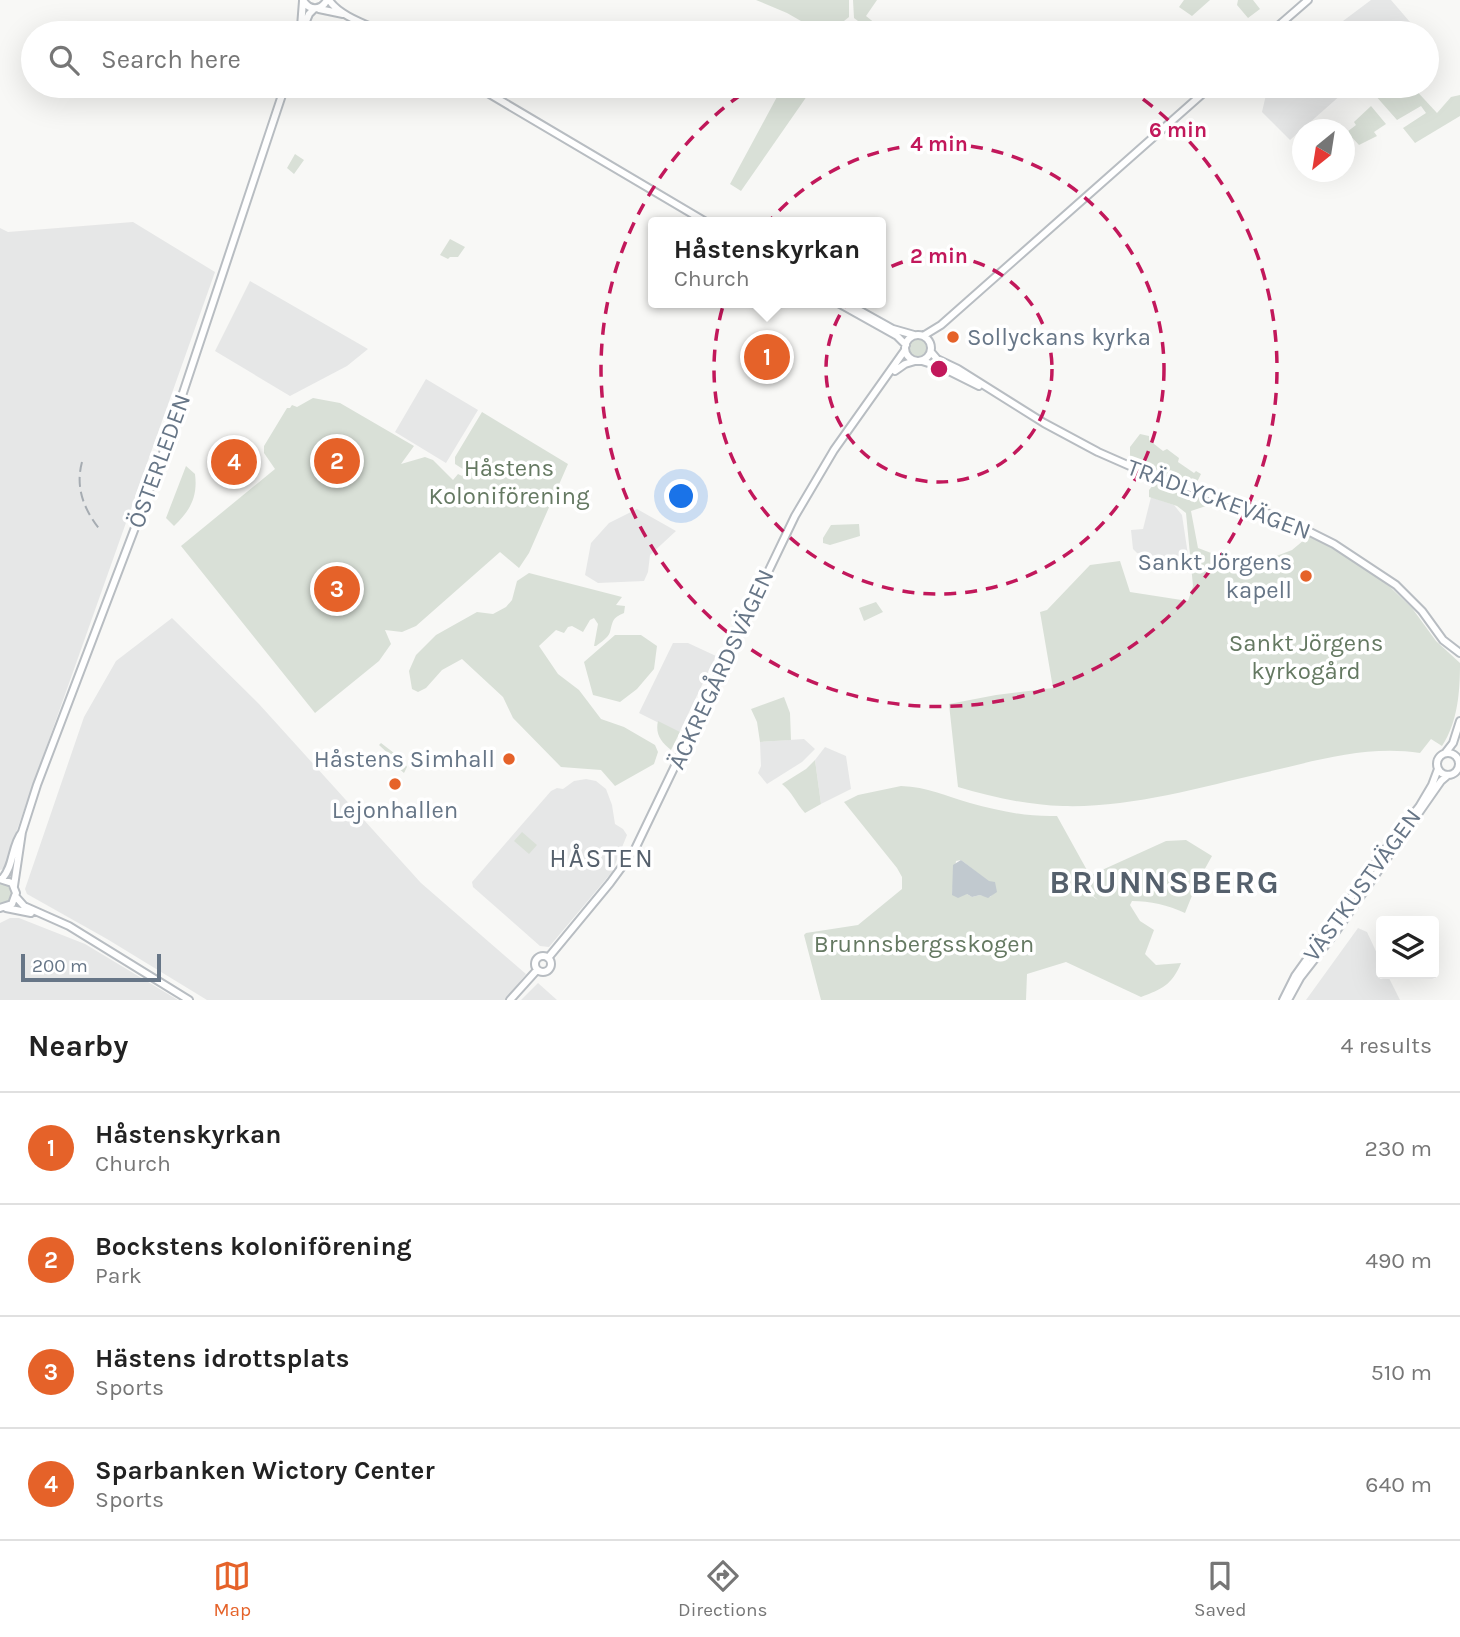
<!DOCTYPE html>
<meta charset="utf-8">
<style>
:root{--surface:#fff;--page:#f2f2f2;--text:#222;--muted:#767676;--line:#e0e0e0;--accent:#e56229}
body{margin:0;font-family:Karla,sans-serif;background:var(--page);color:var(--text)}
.controls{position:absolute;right:21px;bottom:21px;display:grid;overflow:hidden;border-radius:7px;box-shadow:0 7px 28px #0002}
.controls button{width:63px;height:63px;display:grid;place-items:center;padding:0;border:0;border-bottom:2px solid var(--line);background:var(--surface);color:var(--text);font:35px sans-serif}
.compass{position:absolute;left:1292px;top:119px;width:63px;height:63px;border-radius:50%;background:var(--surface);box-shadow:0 7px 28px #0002;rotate:210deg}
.scale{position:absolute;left:21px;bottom:18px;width:140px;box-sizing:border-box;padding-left:7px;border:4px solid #677687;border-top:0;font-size:19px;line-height:24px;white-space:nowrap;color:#677687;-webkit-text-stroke:5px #fff;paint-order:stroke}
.you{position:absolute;left:682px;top:497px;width:24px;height:24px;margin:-18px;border:5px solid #fff;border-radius:50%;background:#1a73e8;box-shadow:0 0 0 10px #1a73e833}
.badge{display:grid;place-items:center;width:46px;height:46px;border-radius:50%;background:var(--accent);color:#fff;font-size:23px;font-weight:700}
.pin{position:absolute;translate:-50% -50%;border:4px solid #fff;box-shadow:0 2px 7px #0006}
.popup{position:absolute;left:648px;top:217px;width:238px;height:91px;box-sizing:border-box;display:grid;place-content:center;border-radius:7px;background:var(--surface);filter:drop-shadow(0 2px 5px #0005);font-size:23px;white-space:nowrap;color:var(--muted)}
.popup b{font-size:26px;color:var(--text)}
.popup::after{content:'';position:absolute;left:50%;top:100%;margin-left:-14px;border:14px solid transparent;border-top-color:var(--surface)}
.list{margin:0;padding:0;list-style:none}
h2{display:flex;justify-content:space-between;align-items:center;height:91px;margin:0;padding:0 28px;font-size:30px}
h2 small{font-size:23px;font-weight:400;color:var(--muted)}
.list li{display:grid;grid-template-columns:46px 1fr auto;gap:21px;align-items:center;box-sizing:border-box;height:112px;padding:0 28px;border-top:2px solid var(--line)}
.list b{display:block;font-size:26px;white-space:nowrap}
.list p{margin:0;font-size:23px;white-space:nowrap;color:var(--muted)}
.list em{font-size:23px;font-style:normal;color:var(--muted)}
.icon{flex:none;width:38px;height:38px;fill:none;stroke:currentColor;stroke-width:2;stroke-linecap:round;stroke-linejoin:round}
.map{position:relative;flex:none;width:1460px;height:1000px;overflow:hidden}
.search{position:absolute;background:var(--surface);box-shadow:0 7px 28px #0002;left:21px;right:21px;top:21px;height:77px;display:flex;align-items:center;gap:18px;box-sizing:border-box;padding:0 24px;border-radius:38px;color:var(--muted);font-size:26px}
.sheet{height:539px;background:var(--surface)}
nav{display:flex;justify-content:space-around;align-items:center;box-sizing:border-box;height:98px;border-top:2px solid var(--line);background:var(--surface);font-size:19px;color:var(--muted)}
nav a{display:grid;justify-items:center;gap:4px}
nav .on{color:var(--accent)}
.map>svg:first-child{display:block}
.built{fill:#e6e7e7}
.green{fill:#d9e0d7;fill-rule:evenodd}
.water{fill:#c1c9cf}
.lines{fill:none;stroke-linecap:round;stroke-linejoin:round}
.secondary-casing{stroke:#b8bdc2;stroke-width:10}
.secondary{stroke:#fff;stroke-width:6}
.rail{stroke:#a6acb2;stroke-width:2;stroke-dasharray:10 5;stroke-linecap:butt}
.ring{fill:none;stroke:#c2185b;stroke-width:3.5;stroke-dasharray:12 9}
.poi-dot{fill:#e56229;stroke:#fff;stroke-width:2.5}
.labels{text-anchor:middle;stroke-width:7;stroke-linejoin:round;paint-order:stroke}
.poi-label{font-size:24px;fill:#677687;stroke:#fff;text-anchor:end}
.street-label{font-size:24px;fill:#677687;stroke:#fff}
.park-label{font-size:24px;fill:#657962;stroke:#fff}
.neighbourhood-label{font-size:26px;letter-spacing:2px;fill:#55606c;stroke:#fff}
.district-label{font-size:32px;font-weight:bold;letter-spacing:2px;fill:#55606c;stroke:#fff}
.centre{fill:#c2185b;stroke:#fff;stroke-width:3.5}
.ring-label{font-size:21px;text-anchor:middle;font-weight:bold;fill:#c2185b;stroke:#fff;stroke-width:7;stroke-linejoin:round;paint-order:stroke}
</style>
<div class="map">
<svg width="1460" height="1000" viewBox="0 0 1460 1000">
<rect width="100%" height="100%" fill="#f8f8f6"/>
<path class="built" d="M1371 0H1391L1416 29 1411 33H1327Z
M119 22H130L165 26 163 33H117Z
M1268 86H1351L1290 140 1262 112Z
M133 222 215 272 13 841 7 868 0 870V228L8 232Z
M250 281 368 349 347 366 290 396 215 351Z
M426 379 478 410 446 463 395 432Z
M1151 497 1174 505 1182 515 1188 555 1168 558 1137 553 1133 549 1131 530 1143 529Z
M637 509 676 531 650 555 648 572 644 581 598 583 585 575 591 543 609 523Z
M172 618 259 704 421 883 526 974 505 1000H207L107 939 27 894 25 889 84 717 116 661Z
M673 643H688L716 656 679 733 639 713Z
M804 739 815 749 802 762 767 784 758 773 761 766 760 742Z
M825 747 846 756 851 789 821 804 815 760Z
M586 779 596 781 606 789 612 805 615 824 623 829 627 835 612 872 549 947 540 946 473 887 472 882 551 791 557 788 563 789 574 781Z
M10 918H19L85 944 178 1000H0V923Z
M1358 928 1367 932 1381 962V974H1387L1400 1000H1306Z
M538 983 557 1000H521Z"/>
<path class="green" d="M756 0H849V17L829 33H822L787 13Z
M853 0H877L866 16 881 28 874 33 854 18Z
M1184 0H1210L1192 16 1179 7Z
M1238 0H1253L1260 9 1248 18 1237 5Z
M774 86H814L741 191 730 184 778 95 772 91Z
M1367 86H1412L1437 113 1451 97 1460 95V116L1415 143 1403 128 1426 113 1421 106 1397 120Z
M1371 106 1386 124 1374 132 1377 136 1359 145 1347 132 1356 125 1354 122Z
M295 154 304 160 294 174 287 168Z
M450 239 465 247 458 257H450L448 259 440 255Z
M908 348a10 10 0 1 1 20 0a10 10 0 1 1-20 0Z
M313 398 340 403 414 446 401 464 425 457 433 460 453 480 458 474 462 476 466 471 455 464V457L482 412 568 464 529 553 519 568 500 552 416 626 402 632 385 630 391 644 379 661 315 713 181 546 275 469 264 453V446L287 408H290L292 405 297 407Z
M1140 434 1149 436V440L1163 451 1167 449 1179 458 1178 462 1194 473 1196 471 1201 474 1195 486 1136 463 1130 458V447Z
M186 466 195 474C198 497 190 511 174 526L166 518Z
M1154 484H1162L1172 491 1211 500 1212 504 1191 511 1198 548 1248 567 1292 550 1310 535 1354 561 1390 587 1412 608 1436 641 1460 663C1460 691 1458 722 1442 746L1431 739 1420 753C1366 745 1315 761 1263 773 1198 788 1129 808 1063 806 1027 805 992 797 958 787L949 704 996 695 1053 688 1040 612 1047 610 1090 565 1120 561 1130 592 1188 601 1193 586 1186 513 1177 506 1149 497V490Z
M859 524 860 536 830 545 823 543V538L831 525Z
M529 573 622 597 616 605 625 606 624 613C612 618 613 621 610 632 608 638 601 642 596 646H594L598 624 594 618 590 620 583 632 572 626 568 627 564 633 556 630 539 646 558 674 579 690 601 719 624 727 655 745 658 752 654 764 615 786 601 770 561 767 513 718 503 697 462 659 442 670 426 688 418 692 412 689 409 671 416 655 436 635 477 612 493 614 506 607 512 600 517 581Z
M876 602 883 612 864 621 859 608Z
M615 635H641L657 646 654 669 637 689 620 702 593 695 584 662Z
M784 697 790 713 791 740 760 742 757 722 751 709Z
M658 721 680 732 671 750C661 742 655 734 658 721Z
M381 743 403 760 407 767 404 773 397 767 394 759 379 745Z
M815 760 821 804 805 813C796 803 792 792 782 784L806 769Z
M901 786C928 787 945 796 970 803 999 811 1027 817 1057 816L1088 872 1074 881 1071 887C1081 888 1089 894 1098 900L1083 887 1080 880 1166 841 1186 840 1212 856 1197 883 1185 913C1168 905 1150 901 1132 901L1130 905 1140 921 1154 930 1145 954 1156 965 1181 963C1172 985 1162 989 1141 997L1066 962 1027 974 1026 1000H821L804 935 806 933 858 925 902 889V877L897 868 844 802 858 795ZM961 860 989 882H994V893L990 897 980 895 972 897 967 894 952 895 956 861Z
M522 832 537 845 529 854 514 841Z
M0 881 6 882 13 888V896L9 903 0 905Z"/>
<path class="water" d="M961 860 989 881 995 882 997 892 988 898 980 895 972 897 967 894 958 898 952 895 953 865Z"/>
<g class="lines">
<g class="secondary-casing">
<path id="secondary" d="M303 0C309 11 321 11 327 0
M329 0C339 16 368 25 385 33
M319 9 343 14
M301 27 303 1
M301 33 309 14 314 9
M1270 33 1308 0
M476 86 706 222
M1208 86 1213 90 1219 86
M838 303 897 336 906 345
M850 305 893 329 914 335
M905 348a13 13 0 1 1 26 0a13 13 0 1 1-26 0Z
M923 336 941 325 1209 88
M931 352 937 359 958 369 1044 423 1098 452 1148 474 1282 518 1334 544 1396 585 1422 611 1443 640 1460 653
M922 361 941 367 979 386
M895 371 905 364 915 361
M1446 752 1453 743 1460 721
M1437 764a11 11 0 1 1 22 0a11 11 0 1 1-22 0Z
M0 879 12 883 16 893 12 904 0 908
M2 879C14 866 11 846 22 832
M14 886 22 832 37 785 160 462 285 86
M16 897 24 906 69 926 189 1000
M6 908 31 913
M535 964a8 8 0 1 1 16 0a8 8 0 1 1-16 0Z
M548 958 610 883 635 849 795 516 834 450 905 350
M510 1000 537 970
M1283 1000 1295 976 1390 843 1419 807 1432 785 1438 769
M1288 1000 1300 978 1335 933 1441 781 1448 775"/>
</g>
<use href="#secondary" class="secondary"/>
<path class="rail" d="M82 462C75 488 84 510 101 531"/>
</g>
<g class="ring">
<circle cx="939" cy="369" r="113"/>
<circle cx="939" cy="369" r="225"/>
<path d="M901 33A338 338 0 0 1 977 33M1126 87A338 338 0 1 1 752 87"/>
</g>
<g class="poi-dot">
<circle cx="953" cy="337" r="7"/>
<circle cx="1306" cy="576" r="7"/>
<circle cx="509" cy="759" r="7"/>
<circle cx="395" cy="784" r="7"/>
</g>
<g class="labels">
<g class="poi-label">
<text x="967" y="345" text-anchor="start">Sollyckans kyrka</text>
<text x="1292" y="570">Sankt Jörgens<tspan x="1292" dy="28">kapell</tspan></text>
<text x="495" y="767">Håstens Simhall</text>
<text x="395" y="818" text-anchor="middle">Lejonhallen</text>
</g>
<g class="street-label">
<text transform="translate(159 461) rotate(-70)" y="8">ÖSTERLEDEN</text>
<text transform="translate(1219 499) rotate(20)" y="8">TRÄDLYCKEVÄGEN</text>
<text transform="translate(721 669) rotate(-65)" y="8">ÄCKREGÅRDSVÄGEN</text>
<text transform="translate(1362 885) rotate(-54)" y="8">VÄSTKUSTVÄGEN</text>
</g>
<g class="park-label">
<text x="509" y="476">Håstens<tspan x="509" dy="28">Koloniförening</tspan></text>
<text x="1306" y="651">Sankt Jörgens<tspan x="1306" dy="28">kyrkogård</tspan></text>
<text x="924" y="952">Brunnsbergsskogen</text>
</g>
<g class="neighbourhood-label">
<text x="602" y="867">HÅSTEN</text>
</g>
<g class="district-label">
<text x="1165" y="893">BRUNNSBERG</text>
</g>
</g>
<circle cx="939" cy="369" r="10" class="centre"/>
<g class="ring-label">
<text x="1178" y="137">6 min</text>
<text x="939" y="151">4 min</text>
<text x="939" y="263">2 min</text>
</g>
</svg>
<div class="controls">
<button><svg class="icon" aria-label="layers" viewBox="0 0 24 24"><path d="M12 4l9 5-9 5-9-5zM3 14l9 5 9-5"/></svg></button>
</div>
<svg class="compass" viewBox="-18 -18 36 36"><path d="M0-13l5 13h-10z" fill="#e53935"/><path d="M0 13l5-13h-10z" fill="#767676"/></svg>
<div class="scale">200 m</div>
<div class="you"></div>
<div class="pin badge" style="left:767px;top:357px">1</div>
<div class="popup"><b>Håstenskyrkan</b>Church</div>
<div class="pin badge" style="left:337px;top:461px">2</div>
<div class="pin badge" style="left:337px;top:589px">3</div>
<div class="pin badge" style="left:234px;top:462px">4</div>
<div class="search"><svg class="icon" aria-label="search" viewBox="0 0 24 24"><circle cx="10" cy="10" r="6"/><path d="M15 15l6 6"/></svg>Search here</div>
</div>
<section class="sheet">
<h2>Nearby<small>4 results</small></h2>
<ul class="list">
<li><span class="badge">1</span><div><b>Håstenskyrkan</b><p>Church</p></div><em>230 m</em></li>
<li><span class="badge">2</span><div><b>Bockstens koloniförening</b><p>Park</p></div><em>490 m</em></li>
<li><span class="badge">3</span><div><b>Hästens idrottsplats</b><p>Sports</p></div><em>510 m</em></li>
<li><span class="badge">4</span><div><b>Sparbanken Wictory Center</b><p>Sports</p></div><em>640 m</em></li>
</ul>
</section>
<nav>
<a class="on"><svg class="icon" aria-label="map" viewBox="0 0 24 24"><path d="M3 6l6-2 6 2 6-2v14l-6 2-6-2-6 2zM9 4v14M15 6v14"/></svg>Map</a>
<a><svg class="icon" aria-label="directions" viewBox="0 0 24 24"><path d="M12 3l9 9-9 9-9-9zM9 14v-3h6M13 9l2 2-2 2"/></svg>Directions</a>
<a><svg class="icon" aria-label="saved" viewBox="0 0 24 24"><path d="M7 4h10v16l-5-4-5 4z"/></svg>Saved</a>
</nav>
